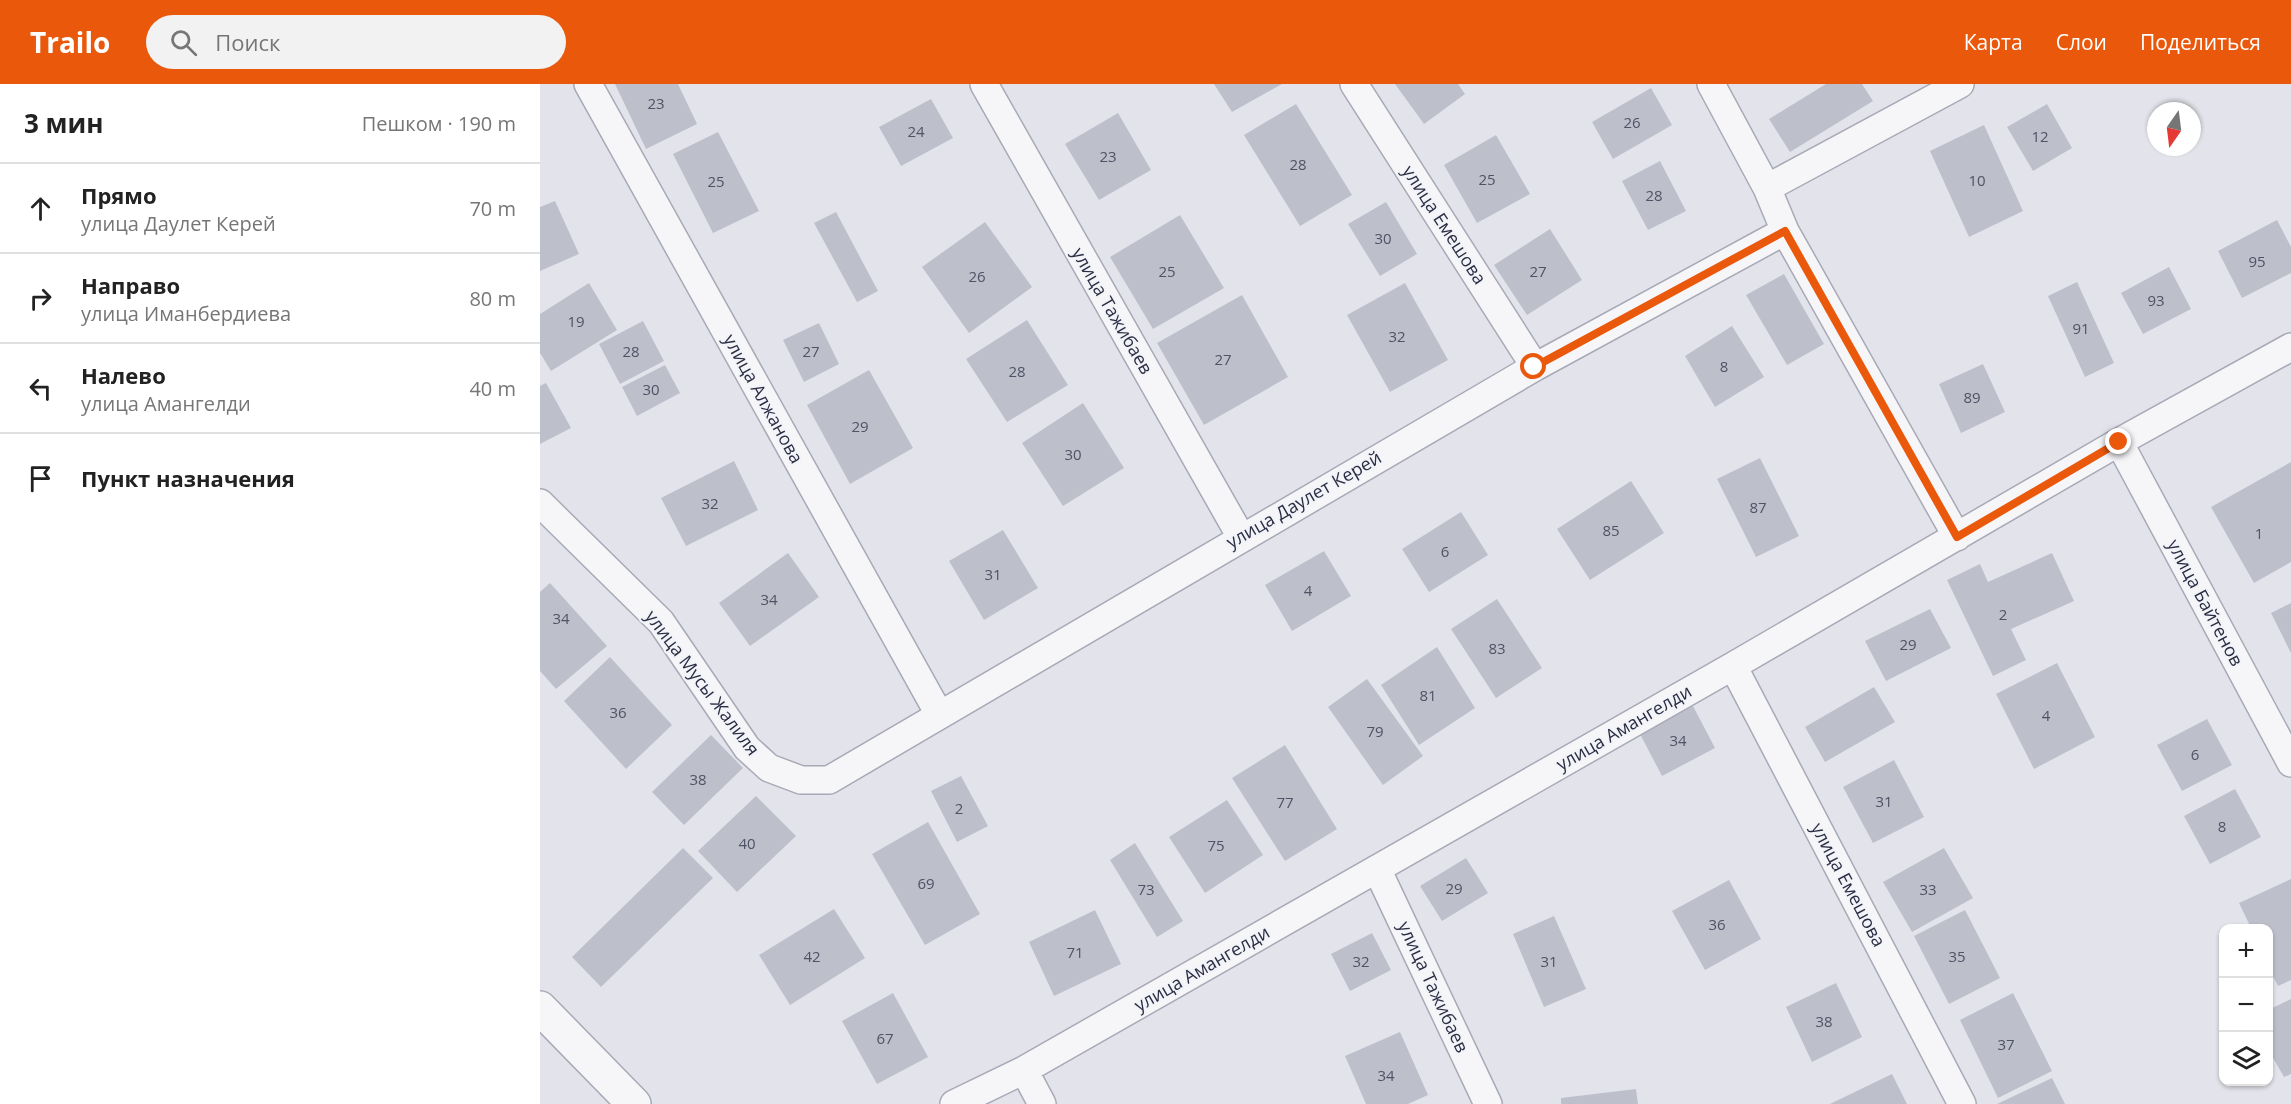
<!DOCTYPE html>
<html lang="ru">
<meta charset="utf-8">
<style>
:root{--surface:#fff;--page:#f2f2f2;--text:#222;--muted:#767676;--line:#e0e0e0;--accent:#ea580c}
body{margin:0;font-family:"Open Sans",sans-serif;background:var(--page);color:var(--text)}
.controls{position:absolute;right:18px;bottom:18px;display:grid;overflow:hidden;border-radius:12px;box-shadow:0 2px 4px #0004}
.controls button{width:54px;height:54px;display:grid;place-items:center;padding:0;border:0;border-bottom:2px solid var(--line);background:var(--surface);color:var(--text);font:30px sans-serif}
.compass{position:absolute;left:1607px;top:18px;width:54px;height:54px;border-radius:50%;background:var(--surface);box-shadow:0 2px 4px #0004;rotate:194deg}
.stop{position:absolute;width:18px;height:18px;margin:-14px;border:4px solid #ea580c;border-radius:50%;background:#fff}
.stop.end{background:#ea580c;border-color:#fff;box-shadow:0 2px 6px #0008}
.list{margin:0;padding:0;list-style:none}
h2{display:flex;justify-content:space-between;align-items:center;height:78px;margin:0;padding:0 24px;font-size:26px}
h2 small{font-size:20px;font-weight:400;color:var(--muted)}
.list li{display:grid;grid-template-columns:39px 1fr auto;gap:18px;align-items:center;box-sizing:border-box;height:90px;padding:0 24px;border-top:2px solid var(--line)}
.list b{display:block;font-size:22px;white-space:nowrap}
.list p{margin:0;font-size:20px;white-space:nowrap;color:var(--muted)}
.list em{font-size:20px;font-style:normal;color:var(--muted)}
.icon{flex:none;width:33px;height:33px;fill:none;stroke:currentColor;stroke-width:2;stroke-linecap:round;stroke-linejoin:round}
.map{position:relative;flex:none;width:1751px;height:1020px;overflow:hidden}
header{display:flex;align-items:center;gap:36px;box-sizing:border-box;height:84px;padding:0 30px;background:var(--accent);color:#fff}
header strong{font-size:28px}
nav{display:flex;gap:33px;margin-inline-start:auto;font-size:21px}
.search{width:420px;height:54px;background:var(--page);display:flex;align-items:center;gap:15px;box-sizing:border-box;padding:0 21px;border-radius:33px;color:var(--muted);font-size:22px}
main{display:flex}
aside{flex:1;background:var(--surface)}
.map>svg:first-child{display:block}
.building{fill:#bdbfcb}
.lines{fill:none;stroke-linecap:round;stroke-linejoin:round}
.minor-casing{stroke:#a8a9b6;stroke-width:30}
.tertiary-casing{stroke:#a8a9b6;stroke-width:36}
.minor{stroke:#f6f6f9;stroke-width:27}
.tertiary{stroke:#f6f6f9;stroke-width:33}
.route{stroke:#ea580c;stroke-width:8}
.labels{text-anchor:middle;stroke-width:4.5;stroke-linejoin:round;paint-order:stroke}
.number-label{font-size:15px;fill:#505266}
.street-label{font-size:18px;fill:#2b2d44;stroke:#f3f4f8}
</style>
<header>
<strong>Trailo</strong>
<div class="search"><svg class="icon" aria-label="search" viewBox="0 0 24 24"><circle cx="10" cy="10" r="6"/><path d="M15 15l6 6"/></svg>Поиск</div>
<nav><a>Карта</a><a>Слои</a><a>Поделиться</a></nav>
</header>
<main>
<aside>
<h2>3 мин<small>Пешком · 190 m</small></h2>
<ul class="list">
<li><svg class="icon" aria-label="ahead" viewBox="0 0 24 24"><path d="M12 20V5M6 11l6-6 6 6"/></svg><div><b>Прямо</b><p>улица Даулет Керей</p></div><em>70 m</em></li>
<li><svg class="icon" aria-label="right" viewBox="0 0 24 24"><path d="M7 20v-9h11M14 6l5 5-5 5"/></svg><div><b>Направо</b><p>улица Иманбердиева</p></div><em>80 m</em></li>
<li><svg class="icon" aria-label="left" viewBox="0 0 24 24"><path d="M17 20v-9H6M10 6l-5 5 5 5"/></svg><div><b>Налево</b><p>улица Амангелди</p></div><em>40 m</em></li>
<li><svg class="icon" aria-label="arrive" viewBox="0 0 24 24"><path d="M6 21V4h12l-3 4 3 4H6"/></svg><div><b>Пункт назначения</b></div></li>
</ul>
</aside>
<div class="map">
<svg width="1751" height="1020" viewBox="0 0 1751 1020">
<rect width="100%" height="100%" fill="#e3e4eb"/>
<path class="building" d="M75 0H138L157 40 106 65Z
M674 0H742L692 28Z
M855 0H918L925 10 884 40Z
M1286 0H1322L1333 17 1250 68 1229 35Z
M1111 4 1132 41 1073 75 1052 38Z
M391 15 413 54 361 82 339 43Z
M756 20 812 111 760 142 704 51Z
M1507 20 1532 64 1493 87 1467 43Z
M578 29 611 86 559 116 525 60Z
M1444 41 1483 127 1429 153 1390 67Z
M178 48 219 127 173 149 133 70Z
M956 51 990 110 937 139 904 81Z
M1120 77 1146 127 1108 146 1082 97Z
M15 117 39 170 0 187V123Z
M846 118 877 170 840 192 808 140Z
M296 128 338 207 317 218 274 139Z
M640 131 684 204 613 245 570 173Z
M1737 136 1751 163V189L1702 214 1678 167Z
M445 138 492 203 429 249 382 183Z
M1010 145 1042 196 987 231 954 181Z
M1629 183 1651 225 1603 250 1581 209Z
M1244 190 1284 260 1247 281 1206 211Z
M1537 198 1574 279 1545 293 1508 212Z
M49 199 77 246 11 287 0 269V230Z
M865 199 908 276 850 308 807 231Z
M702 211 748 293 664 341 617 259Z
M487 236 528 301 467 338 426 275Z
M103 237 124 277 80 300 59 260Z
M279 239 299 280 264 298 243 256Z
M1192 242 1224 293 1175 323 1145 272Z
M1443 280 1465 328 1421 349 1399 300Z
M125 281 140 309 97 332 82 303Z
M329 286 373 364 310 400 267 321Z
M6 299 31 344 0 360V302Z
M543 319 584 384 523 422 482 359Z
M1220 374 1259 452 1216 473 1177 395Z
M194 377 218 426 146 462 121 414Z
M1751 378V478L1714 499 1671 423Z
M1091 397 1124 449 1050 496 1017 445Z
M921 428 948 471 889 508 862 465Z
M463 446 498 504 444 536 409 477Z
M784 467 811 512 752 547 725 501Z
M248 469 279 513 210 562 179 519Z
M1512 469 1534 517 1471 545 1486 576 1453 592 1407 496 1440 480 1448 498Z
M10 499 67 562 16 605 0 587V508Z
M957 515 1002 584 956 614 911 545Z
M1751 519V569L1731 529Z
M1390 525 1411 564 1346 597 1325 557Z
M897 563 935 624 879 661 841 601Z
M70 573 132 641 86 685 24 617Z
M1517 579 1555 653 1494 685 1456 610Z
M827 595 883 672 843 701 788 623Z
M1334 603 1355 638 1285 678 1265 643Z
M1153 622 1175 664 1122 692 1100 650Z
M1667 635 1692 681 1642 707 1617 661Z
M171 651 203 684 144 741 112 708Z
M745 661 797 745 745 777 692 694Z
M1354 676 1384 733 1333 759 1303 703Z
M421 692 448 742 417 758 391 707Z
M1695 705 1721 753 1670 780 1644 732Z
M216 712 256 752 197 808 158 767Z
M687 716 723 771 665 809 629 753Z
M388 738 440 830 385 861 332 770Z
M595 759 643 837 617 853 570 776Z
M143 764 173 794 61 903 32 873Z
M1404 764 1433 814 1372 848 1343 798Z
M926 774 948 809 902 837 880 802Z
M1751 795V896L1738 902 1728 882V844H1711L1699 819Z
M1189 796 1221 855 1165 886 1132 827Z
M294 825 325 874 250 921 219 871Z
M555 826 581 880 514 912 489 858Z
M1425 826 1460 894 1409 920 1374 852Z
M1014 832 1046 905 1004 923 973 850Z
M832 849 851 886 810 907 791 870Z
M1296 899 1322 953 1272 978 1246 923Z
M353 909 388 973 337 1000 302 937Z
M1473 909 1512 987 1458 1014 1420 936Z
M1751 915V990L1744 993 1728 965V926Z
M860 948 888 1011 868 1020H826L805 972Z
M1352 990 1367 1020H1290Z
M1512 994 1525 1020H1457Z
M1096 1005 1098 1020H1021V1014Z"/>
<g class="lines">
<g class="minor-casing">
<path id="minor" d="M48 0 399 630
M444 0 701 453
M814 0 995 283
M1171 0 1227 104 1245 147 1417 453
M1227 104 1420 0
M1579 358 1751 679
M0 419 121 538 207 664 229 684 261 696H289L995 283 1245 147
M1193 582 1422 1020
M837 785 948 1020
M484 986 502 1020
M414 1020 484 986 1193 582 1579 358 1751 263"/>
</g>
<g class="tertiary-casing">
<path id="tertiary" d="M0 924 94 1020"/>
</g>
<use href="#minor" class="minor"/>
<use href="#tertiary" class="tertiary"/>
</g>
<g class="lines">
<path class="route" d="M994 283 1245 147 1417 453 1579 358"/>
</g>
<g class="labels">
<g class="number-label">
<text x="116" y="25">23</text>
<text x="1092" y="44">26</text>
<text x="376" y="53">24</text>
<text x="1500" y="58">12</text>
<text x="568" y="78">23</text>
<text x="758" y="86">28</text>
<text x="947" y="101">25</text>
<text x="1437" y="102">10</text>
<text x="176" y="103">25</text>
<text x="1114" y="117">28</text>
<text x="843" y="160">30</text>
<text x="1717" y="183">95</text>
<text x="627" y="193">25</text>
<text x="998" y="193">27</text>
<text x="437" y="198">26</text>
<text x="1616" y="222">93</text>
<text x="36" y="243">19</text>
<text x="1541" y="250">91</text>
<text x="857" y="258">32</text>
<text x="91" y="273">28</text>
<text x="271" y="273">27</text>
<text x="683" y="281">27</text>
<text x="1184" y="288">8</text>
<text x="477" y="293">28</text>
<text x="111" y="311">30</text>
<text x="1432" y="319">89</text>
<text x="320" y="348">29</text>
<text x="533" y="376">30</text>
<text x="170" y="425">32</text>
<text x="1218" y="429">87</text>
<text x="1071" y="452">85</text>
<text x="1719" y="455">1</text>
<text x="905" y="473">6</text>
<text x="453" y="496">31</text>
<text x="768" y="512">4</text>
<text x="229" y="521">34</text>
<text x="1463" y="536">2</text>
<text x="21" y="540">34</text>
<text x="1368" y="566">29</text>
<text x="957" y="570">83</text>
<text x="888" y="617">81</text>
<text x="78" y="634">36</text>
<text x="1506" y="637">4</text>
<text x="835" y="653">79</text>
<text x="1138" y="662">34</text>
<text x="1655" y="676">6</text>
<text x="158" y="701">38</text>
<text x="1344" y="723">31</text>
<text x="745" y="724">77</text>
<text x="419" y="730">2</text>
<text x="1682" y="748">8</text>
<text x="207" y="765">40</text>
<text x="676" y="767">75</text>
<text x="386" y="805">69</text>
<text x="914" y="810">29</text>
<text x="606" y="811">73</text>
<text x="1388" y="811">33</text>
<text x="1177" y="846">36</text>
<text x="535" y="874">71</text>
<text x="272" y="878">42</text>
<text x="1417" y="878">35</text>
<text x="821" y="883">32</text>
<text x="1009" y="883">31</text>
<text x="1284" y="943">38</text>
<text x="345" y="960">67</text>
<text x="1466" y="966">37</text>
<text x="846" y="997">34</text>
</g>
<g class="street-label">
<text transform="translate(904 141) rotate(57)" y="6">улица Емешова</text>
<text transform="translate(572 227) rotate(60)" y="6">улица Тажибаев</text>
<text transform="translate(223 315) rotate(61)" y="6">улица Алжанова</text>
<text transform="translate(764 416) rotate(-30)" y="6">улица Даулет Керей</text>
<text transform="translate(1665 519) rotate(62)" y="6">улица Байтенов</text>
<text transform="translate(162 599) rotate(53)" y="6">улица Мусы Жалиля</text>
<text transform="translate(1084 644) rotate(-30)" y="6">улица Амангелди</text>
<text transform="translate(1308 801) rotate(62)" y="6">улица Емешова</text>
<text transform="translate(662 885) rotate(-30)" y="6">улица Амангелди</text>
<text transform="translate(893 903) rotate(65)" y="6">улица Тажибаев</text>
</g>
</g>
</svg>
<div class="controls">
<button>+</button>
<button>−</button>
<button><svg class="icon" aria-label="layers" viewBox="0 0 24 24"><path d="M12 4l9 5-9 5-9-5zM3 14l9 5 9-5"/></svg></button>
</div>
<svg class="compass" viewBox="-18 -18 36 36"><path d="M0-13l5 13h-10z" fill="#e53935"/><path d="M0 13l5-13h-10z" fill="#767676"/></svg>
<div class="stop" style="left:994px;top:283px"></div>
<div class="stop end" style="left:1579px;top:358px"></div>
</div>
</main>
